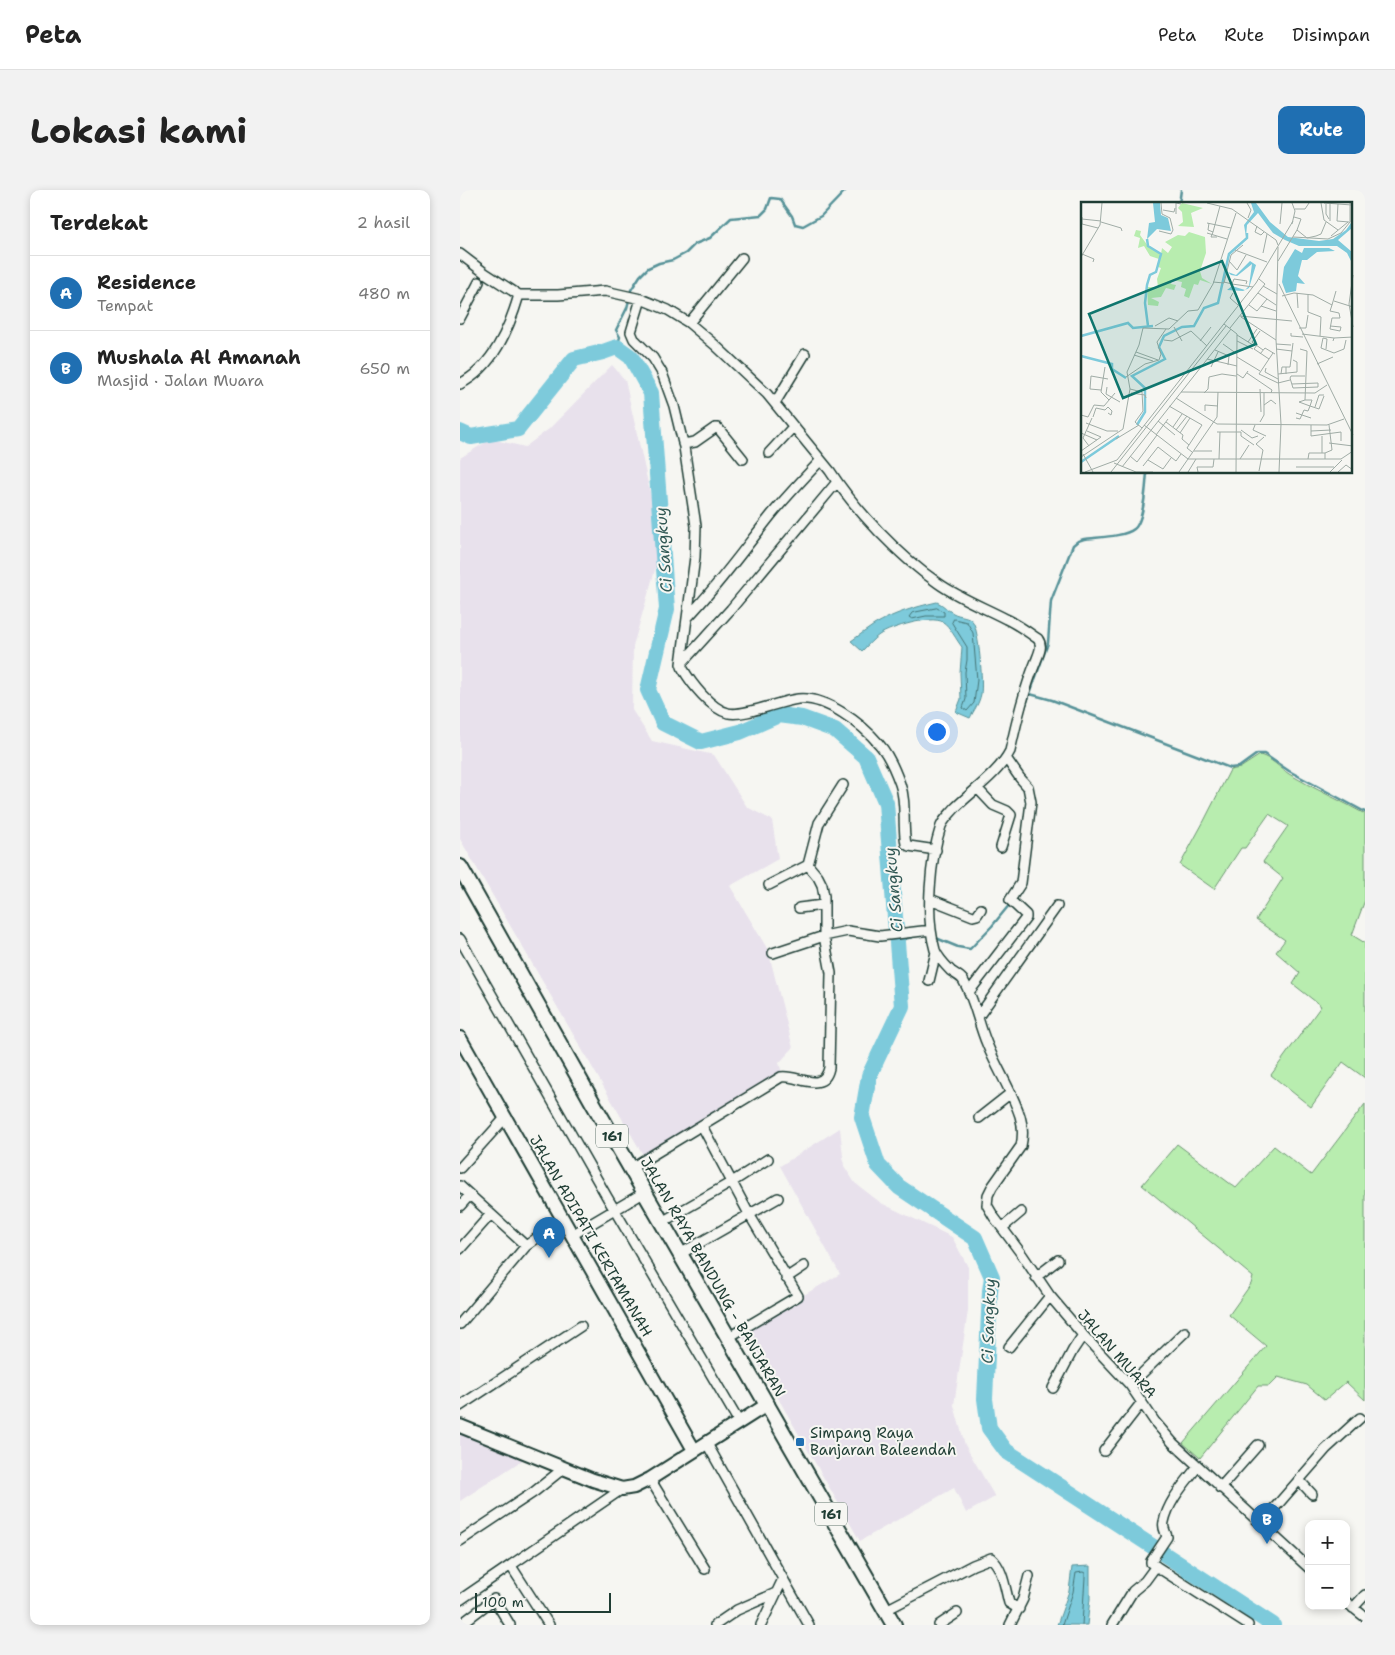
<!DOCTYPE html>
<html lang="id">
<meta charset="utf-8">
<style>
:root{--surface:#fff;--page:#f2f2f2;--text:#222;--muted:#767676;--line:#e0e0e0;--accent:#1f6fb2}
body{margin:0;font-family:"Shantell Sans",sans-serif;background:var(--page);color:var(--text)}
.controls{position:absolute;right:15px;bottom:15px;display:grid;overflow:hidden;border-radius:10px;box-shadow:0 2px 8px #0003}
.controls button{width:45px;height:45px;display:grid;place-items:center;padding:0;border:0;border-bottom:1px solid var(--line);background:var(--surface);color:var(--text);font:25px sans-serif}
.scale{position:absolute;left:15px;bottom:12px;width:136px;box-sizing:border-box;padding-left:5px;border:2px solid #1f3d34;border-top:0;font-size:14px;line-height:18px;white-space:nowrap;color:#1f3d34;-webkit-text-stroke:4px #f6f6f2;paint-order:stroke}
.you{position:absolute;left:476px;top:541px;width:18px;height:18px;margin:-12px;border:4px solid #fff;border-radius:50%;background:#1a73e8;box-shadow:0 0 0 8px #1a73e833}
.badge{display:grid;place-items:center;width:32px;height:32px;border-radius:50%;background:var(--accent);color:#fff;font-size:16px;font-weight:700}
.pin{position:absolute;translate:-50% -41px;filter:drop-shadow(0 1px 2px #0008)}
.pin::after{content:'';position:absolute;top:26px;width:18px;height:15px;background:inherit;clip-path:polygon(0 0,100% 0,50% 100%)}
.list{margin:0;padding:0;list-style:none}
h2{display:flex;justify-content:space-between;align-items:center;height:65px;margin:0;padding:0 20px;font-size:21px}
h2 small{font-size:16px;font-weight:400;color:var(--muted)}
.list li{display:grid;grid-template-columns:32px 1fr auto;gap:15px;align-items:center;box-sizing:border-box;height:75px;padding:0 20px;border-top:1px solid var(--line)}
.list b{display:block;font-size:19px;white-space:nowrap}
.list p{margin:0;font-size:16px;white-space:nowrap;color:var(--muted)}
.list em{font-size:16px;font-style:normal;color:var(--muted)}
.map{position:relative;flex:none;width:905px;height:1435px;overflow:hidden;border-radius:10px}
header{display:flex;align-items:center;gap:30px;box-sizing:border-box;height:70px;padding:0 25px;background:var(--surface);border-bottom:1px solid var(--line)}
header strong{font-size:24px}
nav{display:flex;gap:28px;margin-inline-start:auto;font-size:18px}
.intro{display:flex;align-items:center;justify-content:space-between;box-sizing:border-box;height:120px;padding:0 30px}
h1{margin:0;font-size:35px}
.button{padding:12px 22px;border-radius:10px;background:var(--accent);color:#fff;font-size:18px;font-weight:700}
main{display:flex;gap:30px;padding:0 30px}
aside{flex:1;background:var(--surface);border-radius:10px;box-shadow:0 2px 8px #0003}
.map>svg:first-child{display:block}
.built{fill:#e8e1ec}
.green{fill:#b8edaf;stroke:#6c9572}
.water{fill:#7dcadb;stroke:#579298}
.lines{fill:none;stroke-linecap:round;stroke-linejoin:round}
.shore{stroke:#457577;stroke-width:1}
.stream{stroke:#579298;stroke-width:2.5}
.river{stroke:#7dcadb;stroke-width:16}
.street-casing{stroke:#1f3d34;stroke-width:12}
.secondary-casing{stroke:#1f3d34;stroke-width:16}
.primary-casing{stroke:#1f3d34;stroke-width:18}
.street{stroke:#f6f6f2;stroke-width:9}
.secondary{stroke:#f6f6f2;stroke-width:12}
.primary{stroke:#f6f6f2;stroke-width:14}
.poi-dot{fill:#1f6fb2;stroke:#f6f6f2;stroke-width:2}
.labels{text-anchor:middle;stroke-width:4;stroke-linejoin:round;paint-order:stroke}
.shield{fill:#f6f6f2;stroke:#60746d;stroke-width:1}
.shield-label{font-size:14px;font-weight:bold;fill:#1f3d34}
.street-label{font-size:15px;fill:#1f3d34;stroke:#f6f6f2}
.poi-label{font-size:15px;fill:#1f3d34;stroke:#f6f6f2;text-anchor:start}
.water-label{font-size:16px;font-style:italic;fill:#325955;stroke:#f6f6f2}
.inset-river{fill:none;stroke:#7dcadb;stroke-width:2.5}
.inset-road{fill:none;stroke:#a0aca6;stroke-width:1}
.view{fill:#0f766e;fill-opacity:0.15;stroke:#0f766e;stroke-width:2.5}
.inset-edge{fill:none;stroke:#1f3d34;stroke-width:2.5}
</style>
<header>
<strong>Peta</strong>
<nav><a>Peta</a><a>Rute</a><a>Disimpan</a></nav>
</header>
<div class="intro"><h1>Lokasi kami</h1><a class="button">Rute</a></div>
<main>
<aside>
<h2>Terdekat<small>2 hasil</small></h2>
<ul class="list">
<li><span class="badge">A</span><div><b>Residence</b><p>Tempat</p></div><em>480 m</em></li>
<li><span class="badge">B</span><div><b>Mushala Al Amanah</b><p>Masjid · Jalan Muara</p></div><em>650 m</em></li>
</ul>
</aside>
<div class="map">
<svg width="905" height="1435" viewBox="0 0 905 1435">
<rect width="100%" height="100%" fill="#f6f6f2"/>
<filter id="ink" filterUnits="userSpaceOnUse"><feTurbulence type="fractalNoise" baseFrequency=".02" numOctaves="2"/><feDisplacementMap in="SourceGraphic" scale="10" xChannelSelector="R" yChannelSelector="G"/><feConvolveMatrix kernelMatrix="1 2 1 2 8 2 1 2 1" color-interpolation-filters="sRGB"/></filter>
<g filter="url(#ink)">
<path class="built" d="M152 175 165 190 202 356 173 456 172 520 192 551 254 565 287 617 312 630 318 669 270 696 308 760 333 858 319 873 323 886 186 970 0 649V268L31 249 65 257 89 239Z
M380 938 384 976 395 993 421 1013 492 1047 508 1077V1121L494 1215 505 1255 535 1307 506 1323 494 1298 400 1351 280 1142 380 1084 320 976Z
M0 1243 64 1269 0 1311Z"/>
<path class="green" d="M800 565C811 568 820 578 829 584 854 599 880 610 905 624V710L892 745 905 753V888L883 872 851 917 811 885 861 816 833 794 840 783 816 762 825 750 796 730 823 688 803 672 828 636 809 624 785 658H781L754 699 720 675 744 631 770 580 780 578Z
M905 914V1210L886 1192 865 1210 847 1195 818 1187 809 1196H798L740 1268 723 1253 806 1156 769 1125 791 1094 793 1087 682 995 717 954 776 998 814 956 851 985Z"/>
<path class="water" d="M477 412C484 415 487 420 493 423 500 427 509 425 513 432 519 441 523 493 521 504 519 514 514 520 510 528L496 522 501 509 500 483 502 457C497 451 489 435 483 432 471 425 431 437 419 445 413 449 407 456 402 461L391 451C399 446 406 440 414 435 434 423 455 417 477 412Z
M630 1376V1409L627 1435H597L609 1401 612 1377Z"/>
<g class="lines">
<path class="shore" d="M477 418 484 422V426H466L452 429 449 427 452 423Z
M494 429 507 432 513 443 517 490 514 513 507 521 503 518 506 509 505 482 507 470V457L492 433Z
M602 1435 613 1402 616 1383 623 1382 625 1383V1387L622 1435"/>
<path class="stream" d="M719 14 721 0
M170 104 171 100 180 86 188 78 199 73 213 70 226 63 235 54 250 48 271 28 301 25 307 19 311 8 320 9 332 26 335 34 343 36 361 26 386 0
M157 157 160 147 156 140 167 118 169 110
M570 504 592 510 770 578 779 577 797 564H804L829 581 905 622
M564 520 588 453 591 411 613 355 618 351 624 349C637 347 664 347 674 339 684 332 686 295 687 282
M476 748 498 757 510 759 532 736 550 714
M437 751 456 746"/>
<path class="river" d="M0 242 11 247 58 239 114 169 143 162 157 157 171 167 191 203 207 419 188 500 203 533 241 552 280 542 319 525 342 528 375 540 406 567 426 613 442 816 409 886 402 927 418 975 439 997 515 1048 532 1087 530 1101 525 1209 529 1238 546 1261 813 1435"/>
<g class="street-casing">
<path id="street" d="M0 64 25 83 59 105H98L145 101 181 109 208 120 229 133 255 155 307 204 370 281C395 320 440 367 478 393 499 408 523 417 546 429 557 434 568 442 578 449 583 456 579 463 576 471 564 500 557 530 550 561 539 583 512 601 495 618 490 624 484 629 481 636 470 670 465 725 475 760 478 768 485 775 491 781 495 784 500 786 503 790 515 810 518 833 527 854 537 879 552 901 560 926 563 936 563 947 561 956L532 997 528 1005 527 1015 534 1027 563 1066 590 1106 623 1145 670 1195 695 1232 713 1253 849 1378
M181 109 171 142 174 149 193 168 202 183 214 216 224 257 236 336 235 367 221 474 223 479C231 493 251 519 268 523 283 527 320 511 338 509 366 506 402 534 419 554 429 565 435 580 440 594 447 613 442 634 446 654L449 656 476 660
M0 128 19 92
M229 133 282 68
M0 194C33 177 49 139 59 105
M315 213 345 164
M223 254 235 252 255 238H258L283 269
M309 263 333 237
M227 428C258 396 284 359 312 324 327 306 344 288 361 270
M221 474 271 419 377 292
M517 598 533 615 547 621 551 625 541 657
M309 695 348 675
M470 709 513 726 517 725 521 719
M339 718 363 715
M0 749 147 1007 279 1232
M313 763 364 746 388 741 420 746 471 740
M469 791 476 762
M509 802 566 728V725L550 710 561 693 571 612 568 597 560 588 546 568
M518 827 597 716
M519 928 547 906 551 904
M242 936 289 1024 338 1106 269 1147
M0 978 45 928
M171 978 321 887C337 884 363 905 369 878L371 783 364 746V706L362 695 358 687 348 675 359 633 383 595
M0 996 66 1056
M0 1016 10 1005
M202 1032 272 992 308 969
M542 1038 561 1022
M112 1045 185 1002
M0 1059 31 1024
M220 1064 318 1008
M576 1087 598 1070
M326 1088 344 1076
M0 1134 66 1056 103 1029
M549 1157 590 1106
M670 1195 725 1142
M593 1198 613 1160 623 1145
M0 1216 121 1136
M246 1252 349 1435
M644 1261 682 1212
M738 1276C726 1292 708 1311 704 1332 702 1338 706 1342 707 1347L691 1371V1373L788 1435
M190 1289 245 1379
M839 1290 852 1304
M760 1298 798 1255
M800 1333 819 1313 866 1259 900 1228
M0 1351 74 1302 104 1278
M51 1376 89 1435
M0 1410 162 1299
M886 1412 905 1427
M893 1418 905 1405
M426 1420 513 1375 531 1368C543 1378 545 1398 549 1413L559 1419
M0 1435 34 1409 50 1435
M255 1435 277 1420 316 1403
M301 1435 323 1389
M479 1435 497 1423
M550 1435 563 1409 569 1386
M652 1435 673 1401 685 1391 696 1376"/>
</g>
<g class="secondary-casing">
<path id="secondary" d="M0 848 234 1260
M0 1236 133 1290 162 1299 174 1297 190 1289 308 1214"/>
</g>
<g class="primary-casing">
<path id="primary" d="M0 677 133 913 434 1435"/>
</g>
<use href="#street" class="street"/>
<use href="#secondary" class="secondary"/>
<use href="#primary" class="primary"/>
</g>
</g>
<rect class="poi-dot" x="335" y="1247" width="10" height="10" rx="2.5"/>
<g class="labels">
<g class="shield">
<rect x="136" y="934.5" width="32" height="23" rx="4"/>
<rect x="355" y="1312.5" width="32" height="23" rx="4"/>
</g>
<g class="shield-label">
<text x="152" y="951">161</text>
<text x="371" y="1329">161</text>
</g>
<g class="street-label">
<text transform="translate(131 1046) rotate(60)" y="5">JALAN ADIPATI KERTAMANAH</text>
<text transform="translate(253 1087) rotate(60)" y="5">JALAN RAYA BANDUNG - BANJARAN</text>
<text transform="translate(657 1164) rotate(49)" y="5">JALAN MUARA</text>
</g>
<g class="poi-label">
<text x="350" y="1248">Simpang Raya<tspan x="350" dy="17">Banjaran Baleendah</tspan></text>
</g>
<g class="water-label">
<text transform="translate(203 360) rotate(-94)" y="6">Ci Sangkuy</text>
<text transform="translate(433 700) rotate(-95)" y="6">Ci Sangkuy</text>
<text transform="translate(528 1131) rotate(-88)" y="6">Ci Sangkuy</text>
</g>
</g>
<g transform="translate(621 12)">
<rect width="271" height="271" fill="#f6f6f2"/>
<path d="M101 1 122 6 110 11 113 25 97 24 102 20 101 10 97 6ZM55 28 60 29 59 33 67 44 80 52 81 46 87 51 91 45 84 40 97 33 104 34 108 30 124 35 125 51 119 69 121 76 131 82 119 78 117 83 113 82 108 96 103 94 105 87 100 85 101 80 91 78 90 82 95 83 93 88 85 86 80 95 70 96 78 100 77 104 67 103 66 85H77L76 77 80 66 77 65 78 57 69 54 63 44 57 46 59 36 53 34Z" fill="#b8edaf"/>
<path d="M72 1H79L80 13 87 16 90 29 76 27 66 37 68 21 74 20ZM170 1H175L189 20 207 35 238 39 252 37 265 28 270 21 271 1V26L257 38 271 50V61L266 51 256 44H218L204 38 192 31 177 11 166 23 165 35 163 23 173 10ZM223 46H248L254 49 236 50 226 58H221L217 74 224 82 216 81 215 89 205 91 201 80 203 65 214 47 221 51ZM169 59 175 63 168 86 162 89 146 88 151 84 164 88 168 84 171 62 156 74 150 73 147 70 155 73Z" fill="#7dcadb"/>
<path class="inset-river" d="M66 37 67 44 80 52 75 70 69 73 66 83 64 101 67 124M0 134 47 121 52 126 72 124M0 154 31 162V167L45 176M56 223 64 210V186L51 174 84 157 78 145 83 134 101 125 113 124 123 106 137 101 148 52 166 36V31M0 260 38 234"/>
<path class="inset-road" d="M126 1 151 7 195 38 197 43M166 1 170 8 167 16M240 1 243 18 257 28M243 1 271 3M245 2V12L248 17M249 2V19M257 2 256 19 268 20M214 7H224L228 1M82 8 93 10 94 6M95 12V1L100 2M1 15V22L17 26M1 17 20 19M20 20 40 26 41 29M126 21 150 26M128 21 127 28 132 30 130 35H136M199 22 201 1M211 22 214 9 211 1M176 24 174 30 180 33 183 30M216 28 226 36 235 34 240 32 245 20M78 29 90 32 92 28 89 16 81 12 80 1M132 30 139 4M126 31 146 37M250 34 267 20M212 35 247 37 260 31 269 20V1M197 45 195 138 200 222 198 270M154 48 186 60M182 51 186 32M1 52 13 57 12 60M0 55 19 23 21 1M148 59 156 68 165 53M197 59 216 28 220 17 213 15M272 73 268 102 272 125M132 80 143 81 150 53 162 43M143 80 151 82 153 77 166 79 165 82M151 82 172 85M198 82 272 233M182 84 196 92M152 91 149 96 157 103M177 91 195 103M216 91 217 106M227 93V110L240 115 239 134M201 94 213 91 232 93 251 103 255 89M253 99 272 105M168 103 176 109 186 97M251 103 249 109 258 111 259 116H251L249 127 259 129M180 104 195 109M159 114 211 119M160 115 195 138M143 122 156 132 155 270M74 124 88 116 97 119M249 124 260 125 259 129M93 125 101 139M149 126 184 82 178 77M218 126H225L227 113M179 129 171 140 182 148M210 131V134L222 135M221 132 253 136M156 133 172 143M83 138 91 139 110 129 126 144M119 139 130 125M156 139 172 147M252 139 253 136 272 135M167 140 176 127M142 142 156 152M195 142 210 143M176 143 173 147 188 157M195 147 211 149M219 147 226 149 224 198H231L229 204 238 207 243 194M245 147 246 137 242 136 240 146 253 151 263 147 265 138M134 148 148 154 147 163M55 150 77 158M192 151 178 172 197 181 209 178M179 152 184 146 194 152M53 153 72 159M156 155 179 169M126 157 156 164M236 162 252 155M24 165 20 190 28 198M130 165 137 150M205 165H209L212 141M185 166 184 170 197 177M166 171 191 188 190 191M156 172 162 176 167 169M197 172 216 170V160L212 158M200 172 201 165H205V172M45 175 64 162 78 158 80 152 76 140 85 127M211 182 237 181V185L212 186 209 176 210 174H224M26 185 25 192 39 200M49 187 61 190 62 209 54 220 61 226M179 187 180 210M20 188 9 187 10 174 27 177M100 190 234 191 246 183M50 191 64 193 65 196M123 191 127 187 128 175 141 172 155 174M95 196 136 222 246 223 263 217M183 203 190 198 195 202M88 204 121 223 106 246 111 250M234 205 238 193H243M124 209V203L137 204M215 211 230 216M0 213 7 215 13 203 23 204 34 191M12 215 15 206 24 208 27 205 31 209 30 213 27 211M136 215 137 190M215 216 219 217 223 208 227 209 229 204 218 200 224 198M77 219 94 233M85 220 102 233 101 237 108 243M179 220 183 213V191M5 221 26 229H37M63 223 107 257H260L272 249M174 223 172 228 185 234M230 223V234L260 230V239M92 225 101 212M95 228 106 214M160 228 171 236 177 234M230 229 250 228M136 230H160V234L173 243M0 231 16 238M99 231 109 216M75 233 87 217M35 237 58 223M248 241 272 244M8 244 2 236 11 216M0 249 20 235 6 229M113 249H131M241 251V234M244 251 251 248 248 223M2 252 12 270M49 254 56 260 76 233M0 255 42 227 49 187 46 170 58 143 62 126 88 127 107 109 117 108 132 82 155 11M138 257 139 230M159 257 168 243M227 257 228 251H244V257M67 258 82 267 90 256M33 261 55 270H72M62 264 77 245 95 259 100 252M41 265 150 127M215 265H253M178 269 182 248 175 242 183 235M4 270 36 258 175 81 212 19M30 270 145 124M98 270 136 215M107 270 115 257M117 270 116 265H132L133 257M249 270 261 258M257 270 265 263 272 268"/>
<path class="view" d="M141 59 175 142 42 196 8 112Z"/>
<rect width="271" height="271" class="inset-edge"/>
</g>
</svg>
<div class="controls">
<button>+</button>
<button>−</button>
</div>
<div class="scale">100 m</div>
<div class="you"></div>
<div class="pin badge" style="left:89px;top:1068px">A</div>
<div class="pin badge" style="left:807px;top:1354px">B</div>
</div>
</main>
